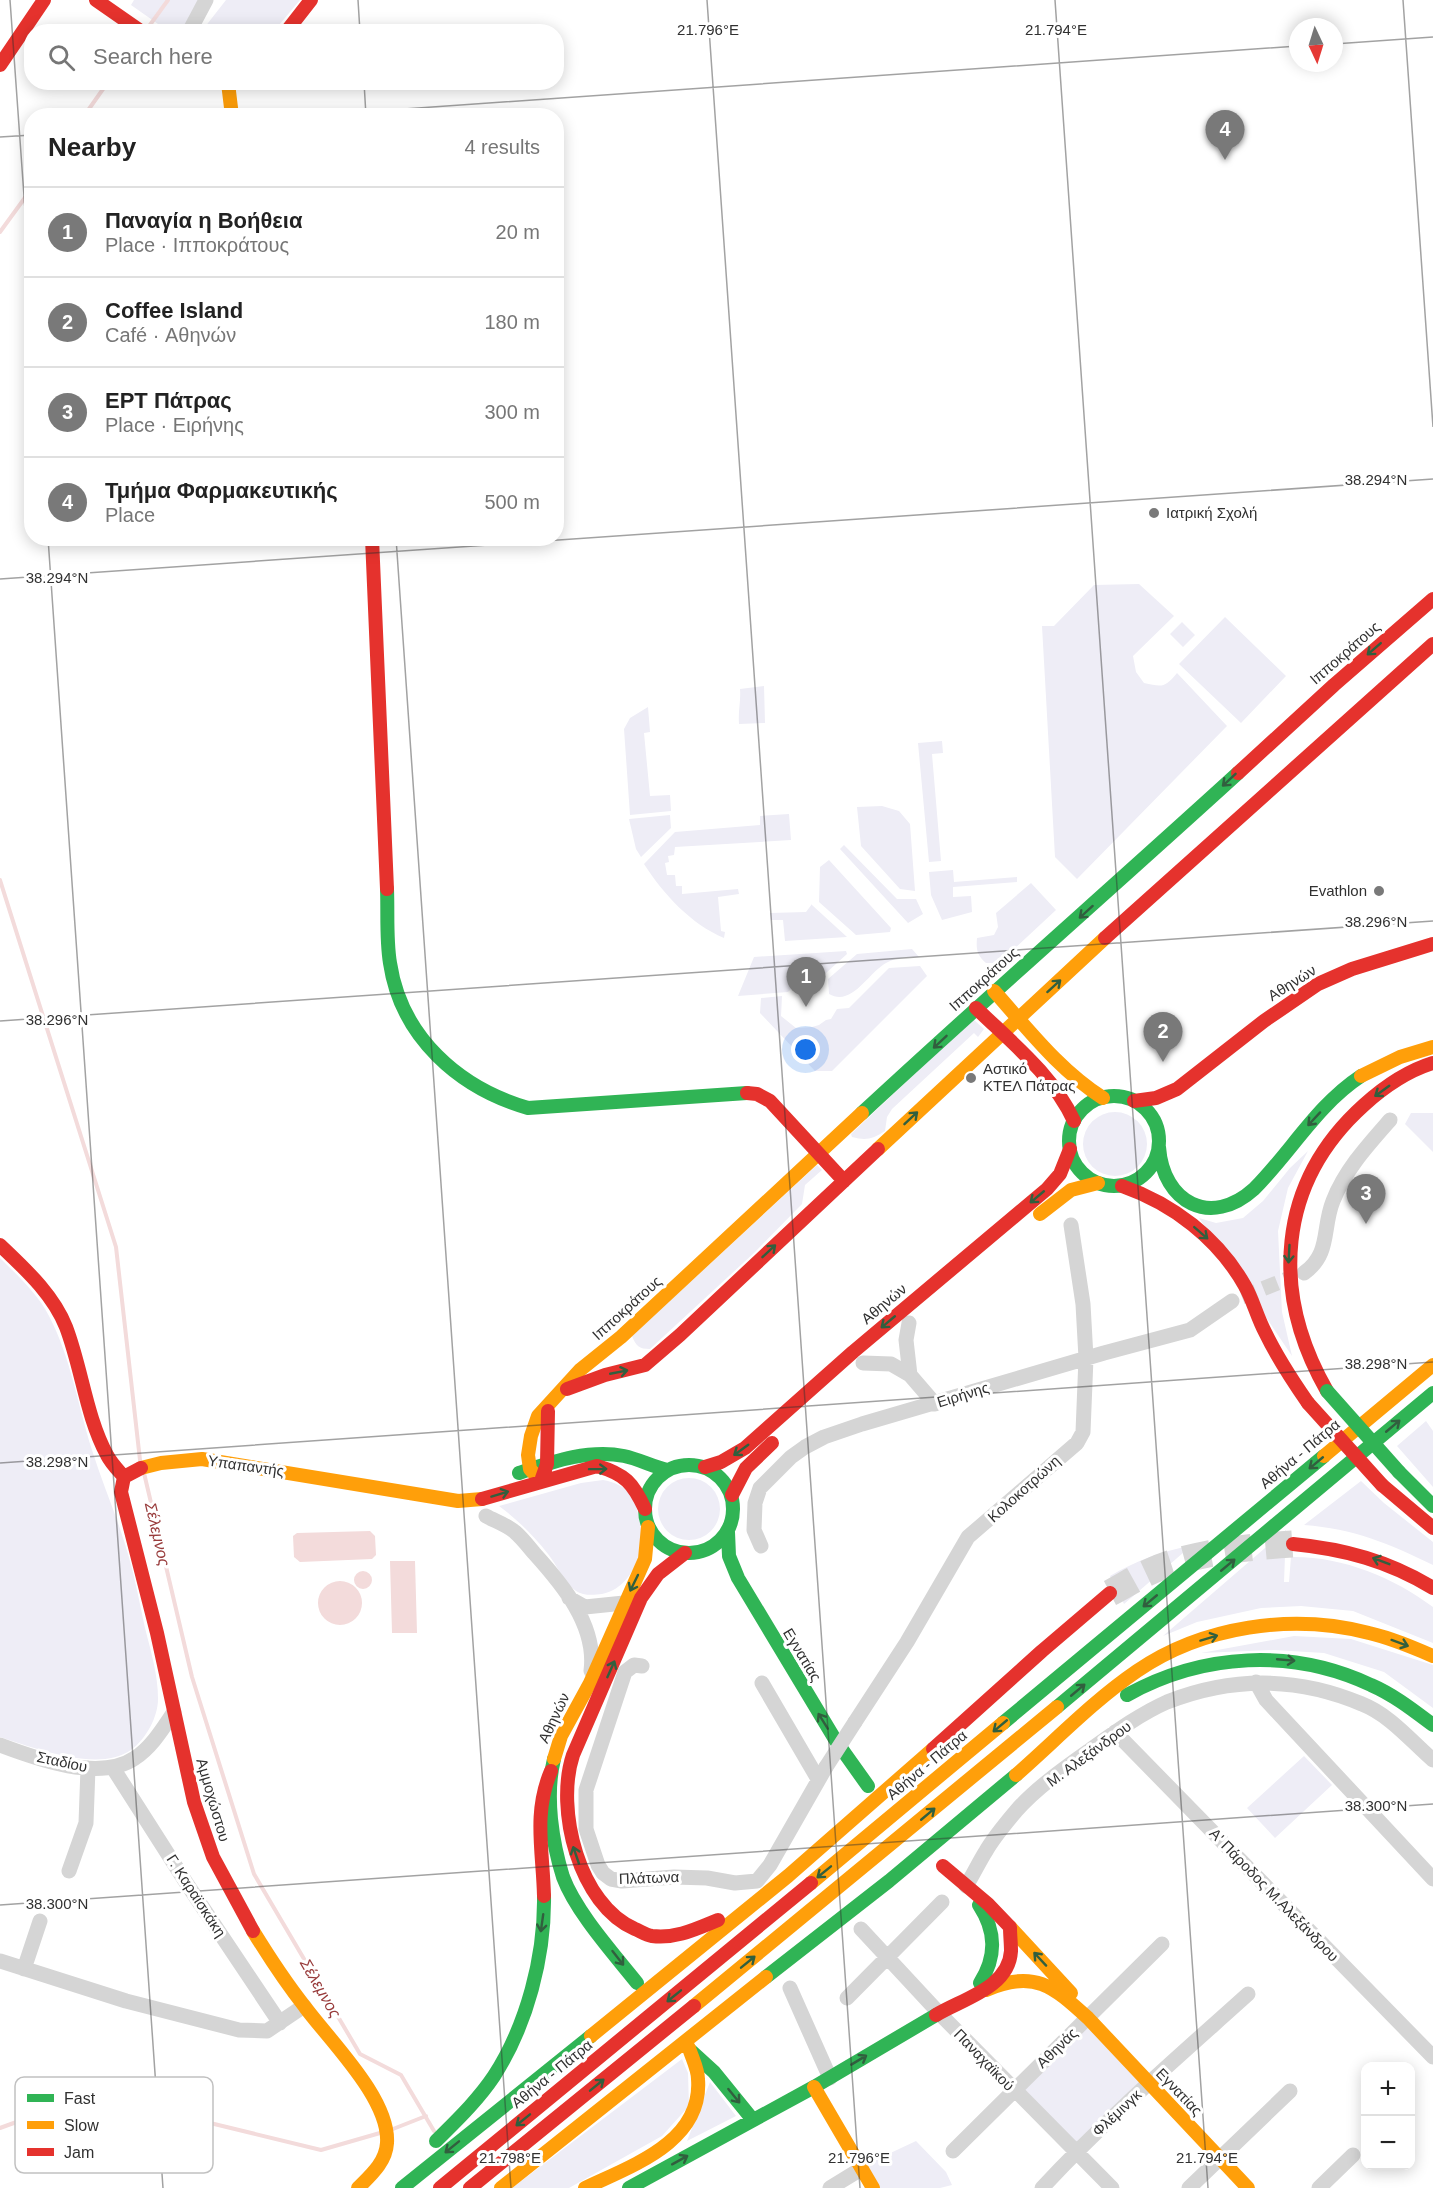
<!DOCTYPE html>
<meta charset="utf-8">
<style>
:root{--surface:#fff;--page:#f2f2f2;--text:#222;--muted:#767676;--line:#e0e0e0;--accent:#797979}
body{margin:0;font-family:Arial,sans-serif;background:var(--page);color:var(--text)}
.controls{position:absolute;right:18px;bottom:18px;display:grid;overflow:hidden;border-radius:12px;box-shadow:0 3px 15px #0003}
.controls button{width:54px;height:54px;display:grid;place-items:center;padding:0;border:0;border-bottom:2px solid var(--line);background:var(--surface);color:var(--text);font:30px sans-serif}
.compass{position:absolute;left:1289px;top:18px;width:54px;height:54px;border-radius:50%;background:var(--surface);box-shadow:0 3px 15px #0003;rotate:176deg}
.you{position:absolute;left:806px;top:1050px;width:21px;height:21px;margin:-15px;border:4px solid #fff;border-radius:50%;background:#1a73e8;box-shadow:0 0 0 9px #1a73e833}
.badge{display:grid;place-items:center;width:39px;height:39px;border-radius:50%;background:var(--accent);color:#fff;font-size:20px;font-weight:700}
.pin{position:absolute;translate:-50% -50px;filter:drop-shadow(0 2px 3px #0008)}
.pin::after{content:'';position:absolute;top:32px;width:21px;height:18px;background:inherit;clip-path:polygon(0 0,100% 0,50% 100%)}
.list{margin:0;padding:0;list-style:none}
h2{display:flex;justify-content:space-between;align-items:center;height:78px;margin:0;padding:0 24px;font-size:26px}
h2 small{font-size:20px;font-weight:400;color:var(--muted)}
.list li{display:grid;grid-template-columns:39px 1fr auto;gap:18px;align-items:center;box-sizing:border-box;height:90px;padding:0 24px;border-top:2px solid var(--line)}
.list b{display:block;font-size:22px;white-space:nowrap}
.list p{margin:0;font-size:20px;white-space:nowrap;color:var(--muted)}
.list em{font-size:20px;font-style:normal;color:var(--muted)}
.icon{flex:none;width:33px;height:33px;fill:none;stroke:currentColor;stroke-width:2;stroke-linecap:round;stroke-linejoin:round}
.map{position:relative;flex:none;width:1433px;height:2188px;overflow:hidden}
.search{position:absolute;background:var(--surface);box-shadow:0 3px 15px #0003;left:24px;top:24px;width:540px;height:66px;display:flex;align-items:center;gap:15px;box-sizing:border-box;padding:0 21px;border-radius:24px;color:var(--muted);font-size:22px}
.panel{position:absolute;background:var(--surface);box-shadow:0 3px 15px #0003;left:24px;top:108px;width:540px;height:438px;border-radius:24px}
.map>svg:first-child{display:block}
.green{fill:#eeedf6}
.water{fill:#f3dbdb}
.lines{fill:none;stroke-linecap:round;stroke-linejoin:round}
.stream{stroke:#f3dbdb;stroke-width:4}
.street-tunnel{stroke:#d6d6d6;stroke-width:15;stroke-dasharray:15 8;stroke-linecap:butt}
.highway-tunnel{stroke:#d6d6d6;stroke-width:27;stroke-dasharray:27 14;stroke-linecap:butt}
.street{stroke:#d5d5d5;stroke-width:15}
.fast{stroke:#30b455;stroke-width:14}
.slow{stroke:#ff9f0a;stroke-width:14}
.jam{stroke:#e5322d;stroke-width:14}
.street-bridge{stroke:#d5d5d5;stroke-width:15}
.fast-bridge{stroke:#30b455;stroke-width:14}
.jam-bridge{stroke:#e5322d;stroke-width:14}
.oneway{stroke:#315f3e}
.ticks{fill:none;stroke:#313131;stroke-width:1.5;stroke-opacity:0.45}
.poi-dot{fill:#797979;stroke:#fff;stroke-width:2}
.labels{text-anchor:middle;stroke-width:6;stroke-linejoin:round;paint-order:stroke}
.poi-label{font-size:15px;fill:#313131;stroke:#fff;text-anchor:start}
.street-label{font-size:15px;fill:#313131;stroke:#fff}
.water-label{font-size:16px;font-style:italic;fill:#983b3b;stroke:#fff}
.key{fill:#fff;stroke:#c1c1c1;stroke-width:1.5}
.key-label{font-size:16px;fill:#313131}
.ticks-label{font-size:15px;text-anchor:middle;fill:#313131;stroke:#fff;stroke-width:6;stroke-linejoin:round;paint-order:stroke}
</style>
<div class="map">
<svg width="1433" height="2188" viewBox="0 0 1433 2188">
<rect width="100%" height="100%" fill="#fff"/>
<path class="green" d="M134 0H203L184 31H168L131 5Z
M226 0H300L274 31 201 32Z
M1139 584 1174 616 1133 656 1136 672 1144 683C1162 687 1165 688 1177 673L1227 726 1077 879 1055 857 1042 626H1054L1094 585Z
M1225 617 1286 676 1241 723 1179 664Z
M1182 622 1195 635 1183 647 1170 634Z
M764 686 765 723 739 724C738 710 741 702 740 689Z
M648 707 650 732 644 733 650 796 670 795 671 811 630 815 624 729 630 718Z
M942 741 943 753 932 754 941 861 929 862 918 743Z
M882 806 899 811 910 824 915 891 900 889 861 846 857 807Z
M789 814 791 840 675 847 674 855 668 856 669 862 665 863 667 875H675L676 886H682V894L738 889 739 894 718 897 721 931 725 932 724 938C691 924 664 895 644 864L675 832 760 825V816Z
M670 815 671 828 641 857 636 849 629 819Z
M844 845 897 899H916L923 914 908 923 840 849Z
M829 860 891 928 890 932 856 935 819 902 820 867Z
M953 870 954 882 1017 877V882L953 887V897L971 896 972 912 942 920 931 895 929 872Z
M1031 883 1056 910 999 963H986C977 955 976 950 977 938L994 935 998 927 996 913Z
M812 904V905L847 937 785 941 783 920H771L770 913 806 912Z
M912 949 919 957C907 957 897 957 886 963 868 973 852 1007 829 994L828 979 857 954Z
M846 951 847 954 816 982 797 983 788 992 738 996 754 957Z
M920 966 927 976 832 1071H815L760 1013 761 998 782 996 781 1016 796 1028 812 1027 819 1025 826 1020 831 1019 837 1009 849 1008 889 968Z
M973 1019 984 1029 978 1037 974 1033 892 1109 887 1117 885 1131C873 1139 866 1141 852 1137L851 1134Z
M1083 1144a32 32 0 1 1 64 0a32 32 0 1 1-64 0Z
M1411 1113H1433V1152L1405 1124Z
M1308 1151 1288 1188 1278 1231 1282 1312 1292 1356 1199 1218 1216 1223 1243 1218 1263 1201 1290 1168Z
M817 1165 822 1170 805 1185 802 1204 755 1252 650 1349C639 1349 636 1346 632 1336Z
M0 1258C18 1276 38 1294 49 1316 71 1358 78 1406 92 1450 102 1482 115 1512 125 1544 134 1572 139 1600 145 1628 151 1652 158 1675 158 1699 158 1717 146 1739 131 1750 98 1773 35 1748 0 1737Z
M1426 1421 1433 1431V1487L1397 1446Z
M658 1509a31 31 0 1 1 62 0a31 31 0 1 1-62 0Z
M603 1480C614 1482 624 1486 631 1495 638 1505 645 1542 641 1553 634 1571 623 1590 602 1594 594 1595 583 1596 576 1591 564 1583 557 1565 548 1554 533 1535 518 1520 499 1506L581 1483Z
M1361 1481 1384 1503 1433 1542V1565C1388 1543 1354 1529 1304 1525Z
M1286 1530 1284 1582H1289L1291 1557C1341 1556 1393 1577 1433 1607V1643L1353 1611 1301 1606 1261 1608 1197 1622 1163 1636Z
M1191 1546 1124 1604 1110 1576C1136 1561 1161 1551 1191 1546Z
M1294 1636 1351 1639 1433 1665V1708L1384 1672 1324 1653 1274 1650 1201 1653Z
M1304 1756 1332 1785 1275 1838 1247 1808Z
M1088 2018 1148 2084 1075 2152 1013 2090Z
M682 2059 688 2073 689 2106 662 2136 569 2188H512Z
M710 2082 736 2116 687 2141Z
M916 2141 946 2172 952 2185 940 2188H880L865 2165Z"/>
<path class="water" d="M370 1531 375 1536 376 1555 372 1559 300 1562 294 1557 293 1536 297 1533Z
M390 1561H415L417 1633H392Z
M354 1580a9 9 0 1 1 18 0a9 9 0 1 1-18 0Z
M318 1603a22 22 0 1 1 44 0a22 22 0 1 1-44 0Z"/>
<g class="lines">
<path class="stream" d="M147 29 168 0
M84 116 108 82
M0 232 32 188
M0 880 116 1247 140 1460
M144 1473 192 1677 254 1874 360 2054 401 2075 434 2131
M0 2128 33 2116 56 2111H80L206 2122 321 2150 380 2133
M393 2129 426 2116"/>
<path class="street-tunnel" d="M1242 1297 1295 1276"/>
<path class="highway-tunnel" d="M1110 1593C1122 1587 1134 1579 1147 1573 1188 1553 1247 1547 1293 1544"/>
<path class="street" d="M189 32 206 0
M1304 1273C1331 1254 1322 1228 1333 1201 1345 1170 1368 1145 1390 1120
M909 1323 906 1340 910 1375
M863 1363 891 1364 910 1375 935 1404
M486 1516C495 1521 507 1525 515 1532 522 1538 528 1546 534 1553 562 1584 597 1625 591 1671
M761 1546 754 1530 755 1503 760 1488 791 1457 805 1447 824 1437 862 1424 1104 1353 1190 1330 1232 1301
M569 1598 585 1607 624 1603
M642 1666 634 1665 625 1672 586 1790V1829L598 1865 603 1873 611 1879 622 1881 674 1877 707 1878 735 1883 757 1881 770 1865 826 1767
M1256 1682 1266 1700 1433 1879
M762 1683 818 1779
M855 1722 907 1642 968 1537 1077 1443 1083 1432 1086 1358 1083 1304 1071 1225
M1115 1732 1433 2057
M0 1745C37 1759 100 1782 135 1758 152 1747 163 1728 174 1712
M113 1768 187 1884 280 2023
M69 1871 86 1823 88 1768
M966 1886C973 1875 979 1862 986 1851 994 1837 1006 1823 1016 1811 1036 1788 1066 1767 1090 1750 1114 1733 1140 1714 1167 1702 1233 1676 1298 1677 1362 1704 1390 1715 1411 1741 1433 1760
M861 1929 939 2013 1112 2188
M0 1961 126 2001 239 2030 267 2031 304 2006
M24 1969 40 1921
M790 1988 830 2078
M847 1998 942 1902
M953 2151 1162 1944
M830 2188 861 2169
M1042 2188C1106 2119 1178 2057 1248 1994
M1189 2188 1290 2091
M1319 2188 1353 2155"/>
<path class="fast" d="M387 889C388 914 386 939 390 963 401 1037 459 1088 528 1108L747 1093
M1069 1141a45 45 0 1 1 90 0a45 45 0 1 1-90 0Z
M862 1113C986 998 1113 887 1238 773
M1159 1147C1163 1203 1211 1228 1254 1189 1291 1152 1317 1105 1361 1076
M645 1509a44 44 0 1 1 88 0a44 44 0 1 1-88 0Z
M1399 1472 1433 1506
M519 1473C552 1462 588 1449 624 1456 639 1459 653 1467 668 1470
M728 1532 729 1556 738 1578 836 1741 868 1786
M1127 1695C1203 1653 1292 1648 1371 1685 1394 1695 1413 1710 1433 1725
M1057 1707 1433 1393
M1003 1723 1324 1456
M554 1759C549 1779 549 1798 551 1819 553 1838 557 1858 563 1877 576 1912 614 1954 637 1983
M979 1905C996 1931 997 1956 980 1983
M766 1977 889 1881 1016 1775
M691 2051 714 2072 753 2120
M436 2141C457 2120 478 2100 494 2076 527 2025 545 1956 544 1896
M402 2188 591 2036
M629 2188 814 2087 936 2015"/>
<path class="slow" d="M228 83 232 116
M994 991C1028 1029 1059 1070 1103 1098
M1361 1076 1400 1057 1433 1047
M878 1149 1105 938
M1040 1214 1071 1190 1098 1183
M1324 1456 1433 1365
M141 1468 161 1463 202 1459 458 1501 482 1499
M541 1481 530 1469 528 1455 531 1436 538 1416 580 1370 621 1337 862 1113
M554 1759 561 1736 590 1683 645 1559 648 1527
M1016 1775C1056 1740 1093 1701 1137 1671 1203 1626 1292 1613 1369 1633 1391 1638 1412 1647 1433 1656
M811 1883 1003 1723
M1010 1927 1071 1993
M253 1931C269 1957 286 1983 305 2007 330 2041 390 2099 387 2143 386 2162 371 2175 358 2188
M986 1990C1034 1969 1053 1986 1088 2018L1248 2188
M694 2006 1057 1707
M591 2036 788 1876 933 1749
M814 2087 873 2188
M501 2188 766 1977
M585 2188C631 2166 703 2142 698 2079 698 2069 692 2058 689 2048"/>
<path class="jam" d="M96 0 142 32
M286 32 311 0
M0 65 44 0
M372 538 387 889
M1238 773 1334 685 1433 599
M1105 938 1433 644
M976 1008C1012 1043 1052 1074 1074 1121
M747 1093 757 1094 770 1101 844 1181
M1134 1101 1156 1098 1177 1089 1264 1021 1318 984 1352 969 1433 944
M1122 1186C1173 1204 1218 1238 1245 1286 1253 1300 1257 1317 1265 1332 1277 1357 1292 1380 1308 1403
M0 1245C25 1269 53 1294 66 1327 82 1369 86 1416 107 1455 111 1463 118 1470 124 1477L141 1468
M567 1389 605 1375 645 1365 680 1335 878 1149
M1327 1391C1271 1293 1276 1184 1364 1105 1384 1087 1407 1071 1433 1063
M705 1467 721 1462 745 1448 853 1352 1047 1189 1060 1174 1070 1149
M124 1477 121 1492 157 1633 194 1802 213 1857 253 1931
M542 1478 547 1464 548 1411
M1382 1485 1433 1528
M732 1495 746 1468 772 1443
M482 1499 597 1466C625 1474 633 1483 645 1509
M1293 1544C1344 1549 1389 1561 1433 1588
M685 1553 658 1574 641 1598 573 1755C555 1809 579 1905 635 1929 640 1931 646 1935 652 1936 676 1939 696 1929 718 1920
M933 1749 1042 1651 1110 1593
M544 1896C543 1851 533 1813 551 1771
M936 2015C962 1999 1009 1988 1011 1951 1011 1943 1010 1935 1010 1927L988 1904 943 1866
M440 2188 811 1883
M470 2188 694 2006"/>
<path class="street-bridge" d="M826 1767 855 1722"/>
<path class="fast-bridge" d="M1327 1391 1399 1472"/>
<path class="jam-bridge" d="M1308 1403 1382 1485"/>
</g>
<defs><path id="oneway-shaft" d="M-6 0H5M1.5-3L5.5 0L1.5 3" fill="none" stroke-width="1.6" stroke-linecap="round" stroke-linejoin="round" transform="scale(1.5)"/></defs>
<g class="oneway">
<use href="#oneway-shaft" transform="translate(1374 649) rotate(139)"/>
<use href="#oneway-shaft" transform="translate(1229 780) rotate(137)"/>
<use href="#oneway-shaft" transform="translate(1086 912) rotate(138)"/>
<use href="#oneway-shaft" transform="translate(1054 986) rotate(-42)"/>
<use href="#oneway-shaft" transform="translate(940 1042) rotate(137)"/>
<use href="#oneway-shaft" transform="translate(1382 1091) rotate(144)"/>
<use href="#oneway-shaft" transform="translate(911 1118) rotate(-43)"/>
<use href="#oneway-shaft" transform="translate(1314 1119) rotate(133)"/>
<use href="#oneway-shaft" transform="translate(1037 1197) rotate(140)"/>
<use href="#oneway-shaft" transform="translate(1201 1233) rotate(41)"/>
<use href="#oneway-shaft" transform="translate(769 1251) rotate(-43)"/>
<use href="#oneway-shaft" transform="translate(1289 1254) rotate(93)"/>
<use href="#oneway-shaft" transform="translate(888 1322) rotate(140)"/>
<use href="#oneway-shaft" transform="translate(619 1372) rotate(-11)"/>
<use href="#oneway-shaft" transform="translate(1393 1426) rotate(-40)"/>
<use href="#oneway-shaft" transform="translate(741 1450) rotate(144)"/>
<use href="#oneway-shaft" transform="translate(1316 1463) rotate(140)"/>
<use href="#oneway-shaft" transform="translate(598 1469) rotate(-1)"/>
<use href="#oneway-shaft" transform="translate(500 1494) rotate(-17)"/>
<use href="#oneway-shaft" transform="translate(1381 1561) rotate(-159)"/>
<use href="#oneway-shaft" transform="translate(1228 1565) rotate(-40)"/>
<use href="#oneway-shaft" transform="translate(634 1583) rotate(116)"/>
<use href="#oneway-shaft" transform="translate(1150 1601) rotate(140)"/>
<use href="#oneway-shaft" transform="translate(1209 1638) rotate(-17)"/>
<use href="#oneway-shaft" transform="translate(1400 1643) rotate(20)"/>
<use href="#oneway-shaft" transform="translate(1286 1660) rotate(5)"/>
<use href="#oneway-shaft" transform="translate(611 1669) rotate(-66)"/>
<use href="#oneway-shaft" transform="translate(1078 1690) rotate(-40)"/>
<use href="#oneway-shaft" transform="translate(823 1721) rotate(-122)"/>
<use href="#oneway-shaft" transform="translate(1000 1726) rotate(140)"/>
<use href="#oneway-shaft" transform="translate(928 1814) rotate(-40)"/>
<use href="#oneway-shaft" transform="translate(576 1855) rotate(-109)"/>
<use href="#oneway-shaft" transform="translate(824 1872) rotate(141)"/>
<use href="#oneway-shaft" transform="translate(542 1923) rotate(98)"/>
<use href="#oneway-shaft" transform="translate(618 1958) rotate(52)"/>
<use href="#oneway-shaft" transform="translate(1040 1959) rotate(-133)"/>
<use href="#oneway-shaft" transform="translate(748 1962) rotate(-39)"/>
<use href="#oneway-shaft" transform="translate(674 1996) rotate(141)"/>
<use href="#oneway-shaft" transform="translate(859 2060) rotate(-31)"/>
<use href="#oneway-shaft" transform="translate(597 2085) rotate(-39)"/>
<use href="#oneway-shaft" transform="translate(734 2096) rotate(51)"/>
<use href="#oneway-shaft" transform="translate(523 2120) rotate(141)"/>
<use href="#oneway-shaft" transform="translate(452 2147) rotate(141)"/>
<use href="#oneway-shaft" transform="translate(680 2160) rotate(-29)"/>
</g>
<path class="ticks" d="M10 0 32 308M358 0 360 32M707 0 860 2188M1055 0 1208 2188M1403 0 1433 427M1334 44 1433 37M364 82 366 116M305 116 1298 46M0 137 32 135M48 538 163 2188M396 538 511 2188M0 579 1433 479M0 1021 1433 921M0 1463 1433 1362M0 1905 1433 1804"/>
<g class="poi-dot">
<circle cx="1154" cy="513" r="6"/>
<circle cx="1379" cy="891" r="6"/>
<circle cx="971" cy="1078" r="6"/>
</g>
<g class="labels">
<g class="poi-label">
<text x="1166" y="518">Ιατρική Σχολή</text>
<text x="1367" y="896" text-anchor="end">Evathlon</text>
<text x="983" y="1074">Αστικό<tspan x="983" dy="17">ΚΤΕΛ Πάτρας</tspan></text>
</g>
<g class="street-label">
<text transform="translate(1345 653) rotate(-41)" y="5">Ιπποκράτους</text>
<text transform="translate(984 979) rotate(-42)" y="5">Ιπποκράτους</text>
<text transform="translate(1292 983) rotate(-32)" y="5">Αθηνών</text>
<text transform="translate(884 1304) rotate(-40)" y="5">Αθηνών</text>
<text transform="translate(627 1308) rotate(-42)" y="5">Ιπποκράτους</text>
<text transform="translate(963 1395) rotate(-17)" y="5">Ειρήνης</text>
<text transform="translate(1300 1454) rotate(-40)" y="5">Αθήνα - Πάτρα</text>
<text transform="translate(246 1466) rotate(8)" y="5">Υπαπαντής</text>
<text transform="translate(1024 1489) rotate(-42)" y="5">Κολοκοτρώνη</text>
<text transform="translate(802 1655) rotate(59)" y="5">Εγνατίας</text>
<text transform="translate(554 1718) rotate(-65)" y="5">Αθηνών</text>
<text transform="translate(1089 1754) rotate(-36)" y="5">Μ. Αλεξάνδρου</text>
<text transform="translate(62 1762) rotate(12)" y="5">Σταδίου</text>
<text transform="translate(927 1765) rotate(-40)" y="5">Αθήνα - Πάτρα</text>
<text transform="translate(213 1800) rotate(74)" y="5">Αμμοχώστου</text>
<text transform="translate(649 1878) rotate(-2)" y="5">Πλάτωνα</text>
<text transform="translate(1274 1895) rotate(46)" y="5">Α' Πάροδος Μ.Αλεξάνδρου</text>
<text transform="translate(196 1896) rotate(57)" y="5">Γ. Καραϊσκάκη</text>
<text transform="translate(1057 2048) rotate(-44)" y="5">Αθηνάς</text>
<text transform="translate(984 2060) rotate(46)" y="5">Παναχαϊκού</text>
<text transform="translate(552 2074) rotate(-39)" y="5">Αθήνα - Πάτρα</text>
<text transform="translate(1179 2092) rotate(46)" y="5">Εγνατίας</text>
<text transform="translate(1117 2113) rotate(-43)" y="5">Φλέμινγκ</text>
</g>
<g class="water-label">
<text transform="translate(158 1534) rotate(77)" y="6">Σέλεμνος</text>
<text transform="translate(321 1988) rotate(60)" y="6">Σέλεμνος</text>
</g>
</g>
<rect x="15" y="2077" width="198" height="96" rx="9" class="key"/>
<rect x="27" y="2094" width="27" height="8" fill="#30b455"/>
<rect x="27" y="2121" width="27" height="8" fill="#ff9f0a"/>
<rect x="27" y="2148" width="27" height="8" fill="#e5322d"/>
<g class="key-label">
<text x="64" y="2104">Fast</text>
<text x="64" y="2131">Slow</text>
<text x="64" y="2158">Jam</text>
</g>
<g class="ticks-label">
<text x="708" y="35">21.796°E</text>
<text x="1056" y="35">21.794°E</text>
<text x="1376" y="485">38.294°N</text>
<text x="57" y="583">38.294°N</text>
<text x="1376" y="927">38.296°N</text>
<text x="57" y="1025">38.296°N</text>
<text x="1376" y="1369">38.298°N</text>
<text x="57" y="1467">38.298°N</text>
<text x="1376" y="1811">38.300°N</text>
<text x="57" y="1909">38.300°N</text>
<text x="510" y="2163">21.798°E</text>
<text x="859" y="2163">21.796°E</text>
<text x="1207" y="2163">21.794°E</text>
</g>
</svg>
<div class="controls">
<button>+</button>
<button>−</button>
</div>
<svg class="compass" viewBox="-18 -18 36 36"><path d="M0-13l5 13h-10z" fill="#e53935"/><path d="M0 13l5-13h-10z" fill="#767676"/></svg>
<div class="you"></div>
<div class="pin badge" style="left:806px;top:1007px">1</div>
<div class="pin badge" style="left:1163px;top:1062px">2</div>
<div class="pin badge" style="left:1366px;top:1224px">3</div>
<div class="pin badge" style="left:1225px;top:160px">4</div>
<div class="search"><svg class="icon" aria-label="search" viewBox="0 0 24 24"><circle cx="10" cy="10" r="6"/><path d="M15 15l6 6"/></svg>Search here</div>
<section class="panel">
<h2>Nearby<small>4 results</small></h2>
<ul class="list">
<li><span class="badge">1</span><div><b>Παναγία η Βοήθεια</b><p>Place · Ιπποκράτους</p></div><em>20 m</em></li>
<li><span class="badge">2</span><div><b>Coffee Island</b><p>Café · Αθηνών</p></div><em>180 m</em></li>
<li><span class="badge">3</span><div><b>ΕΡΤ Πάτρας</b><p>Place · Ειρήνης</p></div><em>300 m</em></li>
<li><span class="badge">4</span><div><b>Τμήμα Φαρμακευτικής</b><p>Place</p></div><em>500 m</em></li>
</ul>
</section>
</div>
